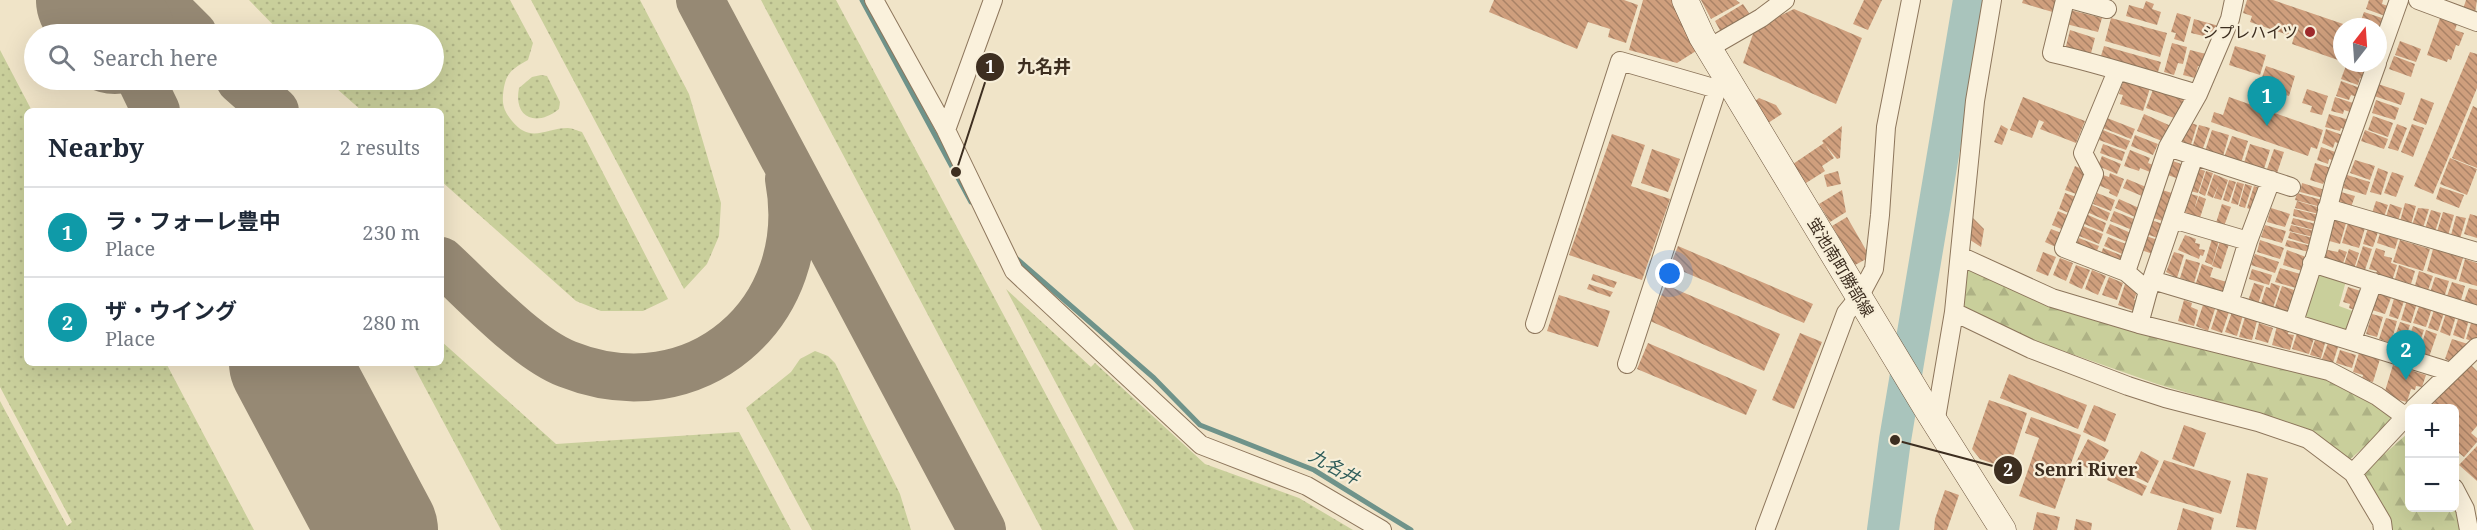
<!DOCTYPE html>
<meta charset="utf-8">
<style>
:root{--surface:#fff;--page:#f2f2f3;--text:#1f2937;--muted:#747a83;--line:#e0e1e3;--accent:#7c3aed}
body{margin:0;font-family:"Noto Serif","Noto Sans JP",serif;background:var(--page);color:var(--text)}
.controls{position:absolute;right:18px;bottom:18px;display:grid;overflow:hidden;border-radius:9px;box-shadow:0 6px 24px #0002}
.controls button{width:54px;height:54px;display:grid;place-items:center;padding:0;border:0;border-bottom:2px solid var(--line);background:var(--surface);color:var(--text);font:30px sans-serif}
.compass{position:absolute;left:2333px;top:18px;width:54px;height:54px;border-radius:50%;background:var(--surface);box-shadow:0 6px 24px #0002;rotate:17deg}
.you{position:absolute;left:1670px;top:274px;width:21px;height:21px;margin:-15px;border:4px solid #fff;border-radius:50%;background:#1a73e8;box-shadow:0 0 0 9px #1a73e833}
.badge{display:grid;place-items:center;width:39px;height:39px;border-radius:50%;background:var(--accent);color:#fff;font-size:20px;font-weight:700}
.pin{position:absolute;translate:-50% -50px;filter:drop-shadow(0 2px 3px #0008)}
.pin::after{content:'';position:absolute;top:32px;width:21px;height:18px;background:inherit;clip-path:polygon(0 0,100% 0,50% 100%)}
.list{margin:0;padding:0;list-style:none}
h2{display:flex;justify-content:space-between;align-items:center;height:78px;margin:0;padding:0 24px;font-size:26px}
h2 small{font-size:20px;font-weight:400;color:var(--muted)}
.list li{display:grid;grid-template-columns:39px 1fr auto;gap:18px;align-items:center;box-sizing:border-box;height:90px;padding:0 24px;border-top:2px solid var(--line)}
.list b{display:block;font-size:22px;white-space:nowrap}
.list p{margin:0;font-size:20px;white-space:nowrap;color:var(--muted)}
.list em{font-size:20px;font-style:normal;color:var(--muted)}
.icon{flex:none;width:33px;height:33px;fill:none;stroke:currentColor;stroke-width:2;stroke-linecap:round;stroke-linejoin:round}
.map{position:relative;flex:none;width:2477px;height:530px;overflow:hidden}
.search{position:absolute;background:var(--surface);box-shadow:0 6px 24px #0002;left:24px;top:24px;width:420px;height:66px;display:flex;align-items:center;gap:15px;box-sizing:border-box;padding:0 21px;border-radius:33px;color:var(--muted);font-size:22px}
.panel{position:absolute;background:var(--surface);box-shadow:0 6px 24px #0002;left:24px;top:108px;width:420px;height:258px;border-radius:9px}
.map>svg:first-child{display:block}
.grass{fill:url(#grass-dots)}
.forest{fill:url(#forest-firs)}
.park{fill:#c9cf9b}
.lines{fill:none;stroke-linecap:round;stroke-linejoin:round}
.stream{stroke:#6f938a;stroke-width:5}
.river{stroke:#a9c4bc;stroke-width:32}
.taxiway{stroke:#968974;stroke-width:48}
.runway{stroke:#968974;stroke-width:120}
.building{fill:url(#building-back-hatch)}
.street-casing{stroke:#8d765c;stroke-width:20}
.secondary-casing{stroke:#6f573f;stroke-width:27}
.street{stroke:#faf1dc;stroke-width:18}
.secondary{stroke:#faf1dc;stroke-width:26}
.poi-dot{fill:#9e2a2b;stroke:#f7eed8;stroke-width:2}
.labels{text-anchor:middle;stroke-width:4.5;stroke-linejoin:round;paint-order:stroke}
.poi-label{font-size:16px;fill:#3d2e20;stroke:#f7eed8;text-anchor:end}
.street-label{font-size:16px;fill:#3d2e20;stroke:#f7eed8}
.water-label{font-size:18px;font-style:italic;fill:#2f5d5a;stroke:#f7eed8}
.leader{fill:none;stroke:#3d2e20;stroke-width:2}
.callout-dot{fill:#3d2e20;stroke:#f7eed8;stroke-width:2}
.mark-label{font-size:18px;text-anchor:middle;font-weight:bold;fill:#fff}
.callout-label{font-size:18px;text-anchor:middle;font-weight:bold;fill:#3d2e20;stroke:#f7eed8;stroke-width:4.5;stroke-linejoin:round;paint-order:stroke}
</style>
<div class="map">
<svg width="2477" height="530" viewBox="0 0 2477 530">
<defs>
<pattern id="grass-dots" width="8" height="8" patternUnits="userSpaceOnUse" patternTransform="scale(1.5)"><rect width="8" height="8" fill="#c9cf9b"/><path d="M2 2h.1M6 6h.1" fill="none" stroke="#aeb285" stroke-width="1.8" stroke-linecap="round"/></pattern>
<pattern id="forest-firs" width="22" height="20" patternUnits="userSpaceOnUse" patternTransform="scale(1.5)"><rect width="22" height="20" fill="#c9cf9b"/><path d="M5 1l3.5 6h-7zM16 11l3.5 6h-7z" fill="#aeb285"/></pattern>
<pattern id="building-back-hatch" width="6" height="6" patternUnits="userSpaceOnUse" patternTransform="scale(1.5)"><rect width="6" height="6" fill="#cf9f7d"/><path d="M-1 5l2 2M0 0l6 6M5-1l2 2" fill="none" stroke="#a98266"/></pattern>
</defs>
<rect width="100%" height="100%" fill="#f0e4c8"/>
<path class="grass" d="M249 0H510L533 43 528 60C510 70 505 74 503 95 502 106 505 112 512 121 531 144 545 128 568 128 572 128 578 131 582 132L668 299 643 311H601L576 301 441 181V111H362L327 80H434V34H282Z
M531 0H640L689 94 721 203 719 236 707 264 684 289Z
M761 0H836L1118 530H1042Z
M0 50 32 111H27V363H166L254 530H0V401L67 526 72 522 0 387Z
M541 75 547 76 560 102 559 109C537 127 513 119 519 88L532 77Z
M1006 289 1091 367 1095 363 1205 464 1299 498 1353 530H1134Z
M441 341 556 444 739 432 791 530H501L412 363H441Z
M815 351 828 356 835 363 900 494 911 530H812L746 408 791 372 800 359Z"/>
<path class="forest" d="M1964 262 2327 377 2398 417 2347 462 2236 407 2157 384 2035 341 1959 308Z
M2408 433 2410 435V508H2454L2455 505 2461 530H2390L2362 474Z"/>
<path class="park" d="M2322 274 2346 281 2339 306 2358 313 2346 334 2307 322 2305 317 2316 277Z"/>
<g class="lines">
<path class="stream" d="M862 0 971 202
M1017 259 1154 378 1200 425 1314 470 1411 530"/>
<path class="river" d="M1883 530 1895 440 1969 0"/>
<path class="taxiway" d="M107 0 121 34
M159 0 193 34
M700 0 982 530
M141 80 156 111
M240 80 275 111
M441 261C475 292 526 348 567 364 695 415 814 313 789 179"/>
<path class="runway" d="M96 0 115 34
M289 363 378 530"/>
</g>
<path class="building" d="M1494 0H1624L1638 5 1626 43 1608 37 1610 29 1588 22 1577 49 1489 12Z
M1643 0H1673L1696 51 1677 63 1629 50Z
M1701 0H1736L1740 3 1711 19Z
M1864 0H1882L1868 30 1853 24Z
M2023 0H2060L2056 13 2022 3Z
M2247 0H2273L2352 27H2342V48L2338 60 2292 44 2294 37 2250 22 2252 16 2243 13Z
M2369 0H2383L2382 4 2388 6 2385 16 2366 9Z
M2466 0H2477L2475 13 2463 9Z
M2146 1 2154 4 2152 9 2161 12 2157 25 2126 16 2129 5 2143 9Z
M1743 4 1751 16 1722 34 1715 21Z
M1794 9 1862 38 1836 104 1743 63 1755 28Z
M2070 10 2102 18 2098 32 2066 24Z
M2364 12 2385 19 2378 32V27L2359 26Z
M2177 13 2191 17 2184 42 2174 39 2176 33 2171 32Z
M2111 18 2167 33 2160 57 2105 41Z
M2440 18 2457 24 2455 30 2464 33 2459 46 2456 45 2451 60 2448 59 2447 62 2427 55Z
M2194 19 2219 26 2216 39 2191 33Z
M2070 30 2095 38 2090 57 2065 50Z
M2400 41 2421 49 2416 62 2395 55Z
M2172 43 2187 47 2183 64 2178 63 2174 75 2164 72Z
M2104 46 2161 62 2157 75 2100 59Z
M2235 46 2266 55 2260 75 2229 65Z
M2190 50 2206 54 2203 67 2198 66 2195 78 2183 75Z
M2470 52 2477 54V88L2433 194 2414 186Z
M2394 56 2415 64 2411 77 2389 69Z
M2347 63 2367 71 2364 79 2360 78 2358 85 2341 79Z
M2266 66 2295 76 2289 96 2259 86Z
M2127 80 2150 88 2143 111 2120 104 2123 95 2119 94 2122 84Z
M2341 81 2360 88 2357 97 2351 95 2349 100 2336 96Z
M2378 84 2405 93 2401 105 2374 96Z
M2154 87 2185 99 2177 119 2146 108Z
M2307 89 2328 96 2322 115 2310 112 2312 106 2302 103Z
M2023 97 2085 121 2076 143 2040 129 2044 122 2039 120 2032 138 2010 130Z
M2229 97 2323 130 2317 149 2311 147 2308 156 2211 122 2214 112 2223 115Z
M2335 97 2356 104 2353 113 2344 110 2343 114 2331 111Z
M1759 98 1776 105 1782 114 1768 123 1754 102Z
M2421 98 2434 103 2426 125 2413 120Z
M2376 100 2399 108 2395 120 2372 113Z
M2473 106 2477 108V168L2452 158Z
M2144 114 2171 126 2162 141 2137 131Z
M2329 114 2349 120 2346 130 2341 128 2340 131 2325 127Z
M2373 116 2393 123 2388 137 2368 130Z
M2107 118 2135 129 2131 139 2103 128Z
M2188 122 2197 125 2190 148 2180 144Z
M2397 124 2407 128 2398 151 2388 148Z
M2412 124 2424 128 2413 157 2401 152Z
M2001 125 2008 129 2002 145 1994 142Z
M2199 125 2210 128 2202 151 2192 148Z
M1842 126 1840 158 1837 159 1822 141Z
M2326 129 2345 136 2342 145 2335 142 2333 148 2322 143Z
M2103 130 2130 141 2126 150 2099 140Z
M2212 130 2229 135 2223 156 2205 151Z
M2365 130 2388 139 2384 149 2361 141Z
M1612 134 1645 145 1631 186 1670 199 1642 280 1569 255Z
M2135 135 2158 144 2153 155 2131 146Z
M2232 136 2248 141 2240 166 2223 160Z
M1824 143 1834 158 1822 166 1825 171 1806 183 1793 164Z
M2103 144 2125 152 2122 161 2100 153Z
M2250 144 2270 150 2263 172 2243 166Z
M2321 147 2338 153 2335 161 2329 159 2328 164 2317 160Z
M1652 149 1680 159 1668 192 1641 183Z
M2274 149 2284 152 2276 176 2266 172Z
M2130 150 2150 158 2148 163 2153 165 2150 172 2140 168 2139 171 2124 166Z
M2102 156 2121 164 2117 174 2098 166Z
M2450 158 2477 169 2467 195 2440 184Z
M2170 160 2184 165 2179 179 2165 174Z
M2355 160 2375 166 2370 180 2350 173Z
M2315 163 2331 168 2323 184 2310 180Z
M2075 166 2087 171 2079 195 2065 190Z
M2197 168 2205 171 2198 193 2190 191Z
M2378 168 2388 172 2381 195 2370 192Z
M1838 171 1841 184 1827 187 1824 175Z
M2206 171 2213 173 2205 196 2199 193Z
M2392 172 2404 176 2396 197 2384 193Z
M2110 173 2124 179 2117 197 2109 193 2110 190 2098 185 2103 175 2109 177Z
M2214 174 2228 180 2221 200 2214 198 2219 184 2213 198 2207 195Z
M2347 175 2370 182 2366 195 2343 188Z
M2127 179 2146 187 2142 196 2123 188Z
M2229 180 2236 182 2229 202 2223 200Z
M2237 182 2244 184 2238 205 2231 203Z
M2302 183 2325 190 2323 198 2300 192Z
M2245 184 2252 186 2245 208 2239 206Z
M2254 186 2262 189 2255 211 2247 208Z
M2440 187 2464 195 2459 208 2436 199Z
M2159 189 2175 194 2166 222 2150 217Z
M1842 190 1846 212 1830 222 1819 204Z
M2341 192 2355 196 2351 207 2338 203Z
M2065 193 2079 198 2076 206 2072 205 2069 213 2059 209Z
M2097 193 2115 200 2111 211 2093 204Z
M2297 193 2322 200 2321 207 2295 200Z
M2191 194 2198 196 2194 210 2199 196 2206 199 2199 221 2184 216Z
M2119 199 2139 208 2135 217 2115 208Z
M2297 201 2321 208 2319 214 2295 208Z
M2376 201 2388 205 2383 220 2371 216Z
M2405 203 2416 206 2410 228 2399 225Z
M2090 204 2110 213 2107 221 2087 212Z
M2222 204 2231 207 2223 229 2215 226Z
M2390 204 2402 208 2397 224 2385 220Z
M2271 208 2290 214 2285 227 2267 222Z
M2418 208 2429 209 2422 231 2411 228Z
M2294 209 2319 215 2317 222 2293 216Z
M2431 210 2441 213 2434 235 2424 232Z
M2058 211 2072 217 2066 231 2052 225Z
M2114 211 2134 219 2130 229 2110 221Z
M2443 212 2454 215 2447 239 2436 235Z
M2086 214 2106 223 2103 232 2082 223Z
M2470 214 2477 216V238L2464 234Z
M1970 215 1984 229 1981 247 1967 238Z
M2456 216 2466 218 2459 242 2450 239Z
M1847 217 1870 257 1855 265 1832 226Z
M2293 218 2316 224 2314 230 2291 224Z
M2332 219 2346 223 2340 244 2326 240Z
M2151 220 2166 225 2161 239 2146 234Z
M2348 223 2365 228 2359 248 2342 243Z
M2110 224 2131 233 2127 242 2106 233Z
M2265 225 2286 231 2282 243 2261 237Z
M2291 225 2315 231 2313 237 2289 231Z
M2083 226 2103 234 2099 244 2079 236Z
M2368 228 2378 232 2373 247 2363 244Z
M2051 229 2064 234 2058 248 2045 242Z
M2290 232 2313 238 2311 245 2288 238Z
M2380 233 2398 239 2395 249 2377 243Z
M2185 235 2196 239 2195 243 2200 244 2199 249 2205 250 2203 256 2200 255 2199 259 2178 250Z
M2146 236 2161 241 2156 255 2141 250Z
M2108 237 2126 244 2122 254 2104 246Z
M2079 238 2099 246 2095 255 2075 246Z
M2212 239 2219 241 2212 265 2205 262Z
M2260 240 2284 248 2280 259 2257 252Z
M2287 240 2311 246 2309 252 2285 246Z
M2400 240 2430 249 2423 271 2393 262Z
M2220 241 2229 244 2221 269 2212 266Z
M1678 246 1813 304 1804 323 1670 266Z
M2363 246 2372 249 2365 270 2356 267Z
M2103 248 2123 256 2119 265 2100 257Z
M2376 248 2385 251 2384 256 2392 258 2391 263 2397 265 2392 281 2375 275 2377 271 2369 269Z
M2323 249 2338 252 2339 249 2347 252 2342 266 2320 258Z
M2349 249 2359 253 2354 269 2344 265Z
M2433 249 2463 258 2456 280 2427 271Z
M2287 250 2306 257 2302 271 2283 265Z
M2043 252 2056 257 2048 276 2036 271Z
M2174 252 2184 255 2177 278 2166 272Z
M2255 254 2279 262 2275 273 2251 265Z
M2060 258 2073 263 2066 281 2053 275Z
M2186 259 2200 263 2194 283 2180 278Z
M2465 259 2477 263V286L2459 281Z
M2202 264 2213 268 2210 277 2230 283 2226 296 2195 286Z
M2076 265 2090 270 2082 289 2069 283Z
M2399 265 2415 271 2411 284 2395 279Z
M2280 268 2300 274 2296 288 2275 282Z
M2252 269 2272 275 2269 285 2249 279Z
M2092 270 2106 276 2098 295 2085 289Z
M2419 271 2433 276 2427 293 2414 289Z
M1593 274 1617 282 1614 288 1591 280Z
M2109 277 2123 283 2117 300 2102 295Z
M2435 277 2449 281 2444 298 2430 293Z
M2452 282 2465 286 2461 300 2447 296Z
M2254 283 2264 286 2257 307 2247 304Z
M2271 283 2280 286 2272 311 2260 307 2266 287 2270 288Z
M1589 284 1613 292 1610 297 1587 289Z
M2125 284 2138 289 2134 300 2138 301 2134 311 2118 305Z
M1666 285 1780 334 1764 371 1650 321Z
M2282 286 2297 291 2293 304 2290 303 2286 314 2274 310Z
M2348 287 2364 292 2358 311 2349 308 2350 304 2343 302Z
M2469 288 2477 290V309L2463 304Z
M2383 292 2392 295 2385 314 2372 310 2376 297Z
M1559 295 1610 311 1598 347 1547 331Z
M2395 295 2405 298 2398 319 2389 316Z
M2184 300 2192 303 2191 307 2198 310 2194 326 2178 321Z
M2407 300 2417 303 2411 323 2401 320Z
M2420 304 2432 308 2426 327 2413 323Z
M2203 305 2215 309 2208 331 2196 326Z
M2218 308 2229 312 2222 333 2211 329Z
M2434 310 2444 313 2438 331 2428 328Z
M2232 312 2243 315 2237 336 2225 332Z
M2446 313 2456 316 2450 336 2440 332Z
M2372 314 2383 317 2377 337 2366 334Z
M2459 316 2469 319 2464 339 2453 335Z
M2245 317 2257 321 2252 340 2239 337Z
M2386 318 2397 321 2391 343 2379 339Z
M2472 320 2477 322V337L2472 341 2466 339Z
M2400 322 2410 325 2402 349 2392 345Z
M2259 323 2273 328 2268 343 2255 339Z
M2277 326 2289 330 2288 334 2294 335 2290 350 2272 345Z
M2413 326 2424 330 2416 353 2405 349Z
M2426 330 2437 334 2429 357 2419 354Z
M1800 333 1822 342 1794 409 1772 400Z
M2297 333 2314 338 2309 354 2292 349Z
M2452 339 2468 344 2450 361 2445 359Z
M2315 340 2325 343 2321 358 2310 355Z
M1648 343 1757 390 1746 415 1637 369Z
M2328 343 2338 347 2333 363 2322 359Z
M2340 350 2356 355 2352 368 2336 363Z
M2359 353 2380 359 2373 382 2362 379 2363 375 2353 372Z
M2470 364 2477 371V426L2471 433 2477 438V442L2464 457 2454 449V408H2429Z
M2393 365 2426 375 2422 387 2416 386 2415 390 2411 389 2407 402 2395 399 2385 391Z
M2009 374 2087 405 2078 429 2000 398Z
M1989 400 2027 413 2009 469 1980 459 1972 449Z
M2094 405 2116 414 2105 442 2083 432Z
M2031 417 2081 435 2055 509 2019 496 2039 438 2025 433Z
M2184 425 2206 433 2194 467 2172 459Z
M2088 439 2109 450 2097 473 2076 462Z
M2477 446V481L2459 465Z
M2141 451 2159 461 2148 483 2130 474Z
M2164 460 2231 481 2221 514 2150 493Z
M2111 470 2147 486 2142 496 2107 480Z
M2247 473 2268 478 2256 530 2236 527Z
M1945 490 1959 495 1947 530H1934L1935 519Z
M2183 508 2214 518 2211 530H2177Z
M2037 512 2060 517 2057 530H2033Z
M2076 519 2092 523 2091 530H2074Z"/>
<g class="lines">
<g class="street-casing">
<path id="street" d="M874 0 946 130 1014 271 1201 445 1307 486 1382 530
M2065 0 2052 53C2101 64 2149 80 2198 94
M2074 0 2107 9
M2418 0 2477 22
M1709 48 1761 18 1785 0
M2378 59 2399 0
M2117 71 2083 153 2094 174 2064 248 2126 272
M946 130 993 0
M2168 147 2291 187
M2271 180 2248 241 2229 303 2451 372
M2327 208 2477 252
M2173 219 2248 241
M1960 256 2052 298 2139 324 2329 371 2377 396 2410 420
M2312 263 2477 315
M2152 280 2229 303
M2148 291 2194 156
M1954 312 2031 349 2128 386 2165 398 2258 422 2308 439 2353 473 2382 522 2383 530
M2294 322 2317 251 2335 180 2377 63
M1535 324 1620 61 1717 89
M2139 324 2148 291 2126 272 2168 147 2198 94 2230 19 2234 0
M2352 340 2373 282
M1627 364 1717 89 1727 84
M2414 408 2477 347
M1935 424 1954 312 1975 101 1992 0
M2353 473 2410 412
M2454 488 2465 509 2469 530
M1765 530 1846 313 1859 297 1874 269 1880 215 1886 127 1911 0"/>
</g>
<g class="secondary-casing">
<path id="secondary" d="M1685 0 1702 37 1928 411 2003 530"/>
</g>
<use href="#street" class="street"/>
<use href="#secondary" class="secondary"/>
</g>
<circle class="poi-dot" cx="2310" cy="32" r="6"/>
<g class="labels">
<g class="poi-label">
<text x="2298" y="38">シプレハイツ</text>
</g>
<g class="street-label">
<text transform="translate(1841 267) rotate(59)" y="6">蛍池南町勝部線</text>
</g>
<g class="water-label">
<text transform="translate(1334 467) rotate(29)" y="6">九名井</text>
</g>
</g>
<path class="leader" d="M956 172L990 67M1895 440L2008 470"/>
<g class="callout-dot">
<circle cx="956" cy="172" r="6"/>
<circle cx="1895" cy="440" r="6"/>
<circle cx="990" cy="67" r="15"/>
<circle cx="2008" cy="470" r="15"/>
</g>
<g class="mark-label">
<text x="990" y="73">1</text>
<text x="2008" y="476">2</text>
</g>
<g class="callout-label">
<text x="1044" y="73">九名井</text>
<text x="2086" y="476">Senri River</text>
</g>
</svg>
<div class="controls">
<button>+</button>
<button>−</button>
</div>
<svg class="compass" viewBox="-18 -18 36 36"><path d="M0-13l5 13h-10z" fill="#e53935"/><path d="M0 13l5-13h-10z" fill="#747a83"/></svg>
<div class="you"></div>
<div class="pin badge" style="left:2267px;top:126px;background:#0f9aa8">1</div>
<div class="pin badge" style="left:2406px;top:380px;background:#0f9aa8">2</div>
<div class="search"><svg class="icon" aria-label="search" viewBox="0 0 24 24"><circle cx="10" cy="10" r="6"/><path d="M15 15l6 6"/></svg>Search here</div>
<section class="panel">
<h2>Nearby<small>2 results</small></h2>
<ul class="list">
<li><span class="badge" style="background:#0f9aa8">1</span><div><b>ラ・フォーレ豊中</b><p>Place</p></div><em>230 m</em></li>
<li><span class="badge" style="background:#0f9aa8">2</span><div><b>ザ・ウイング</b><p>Place</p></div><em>280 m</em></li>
</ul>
</section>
</div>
